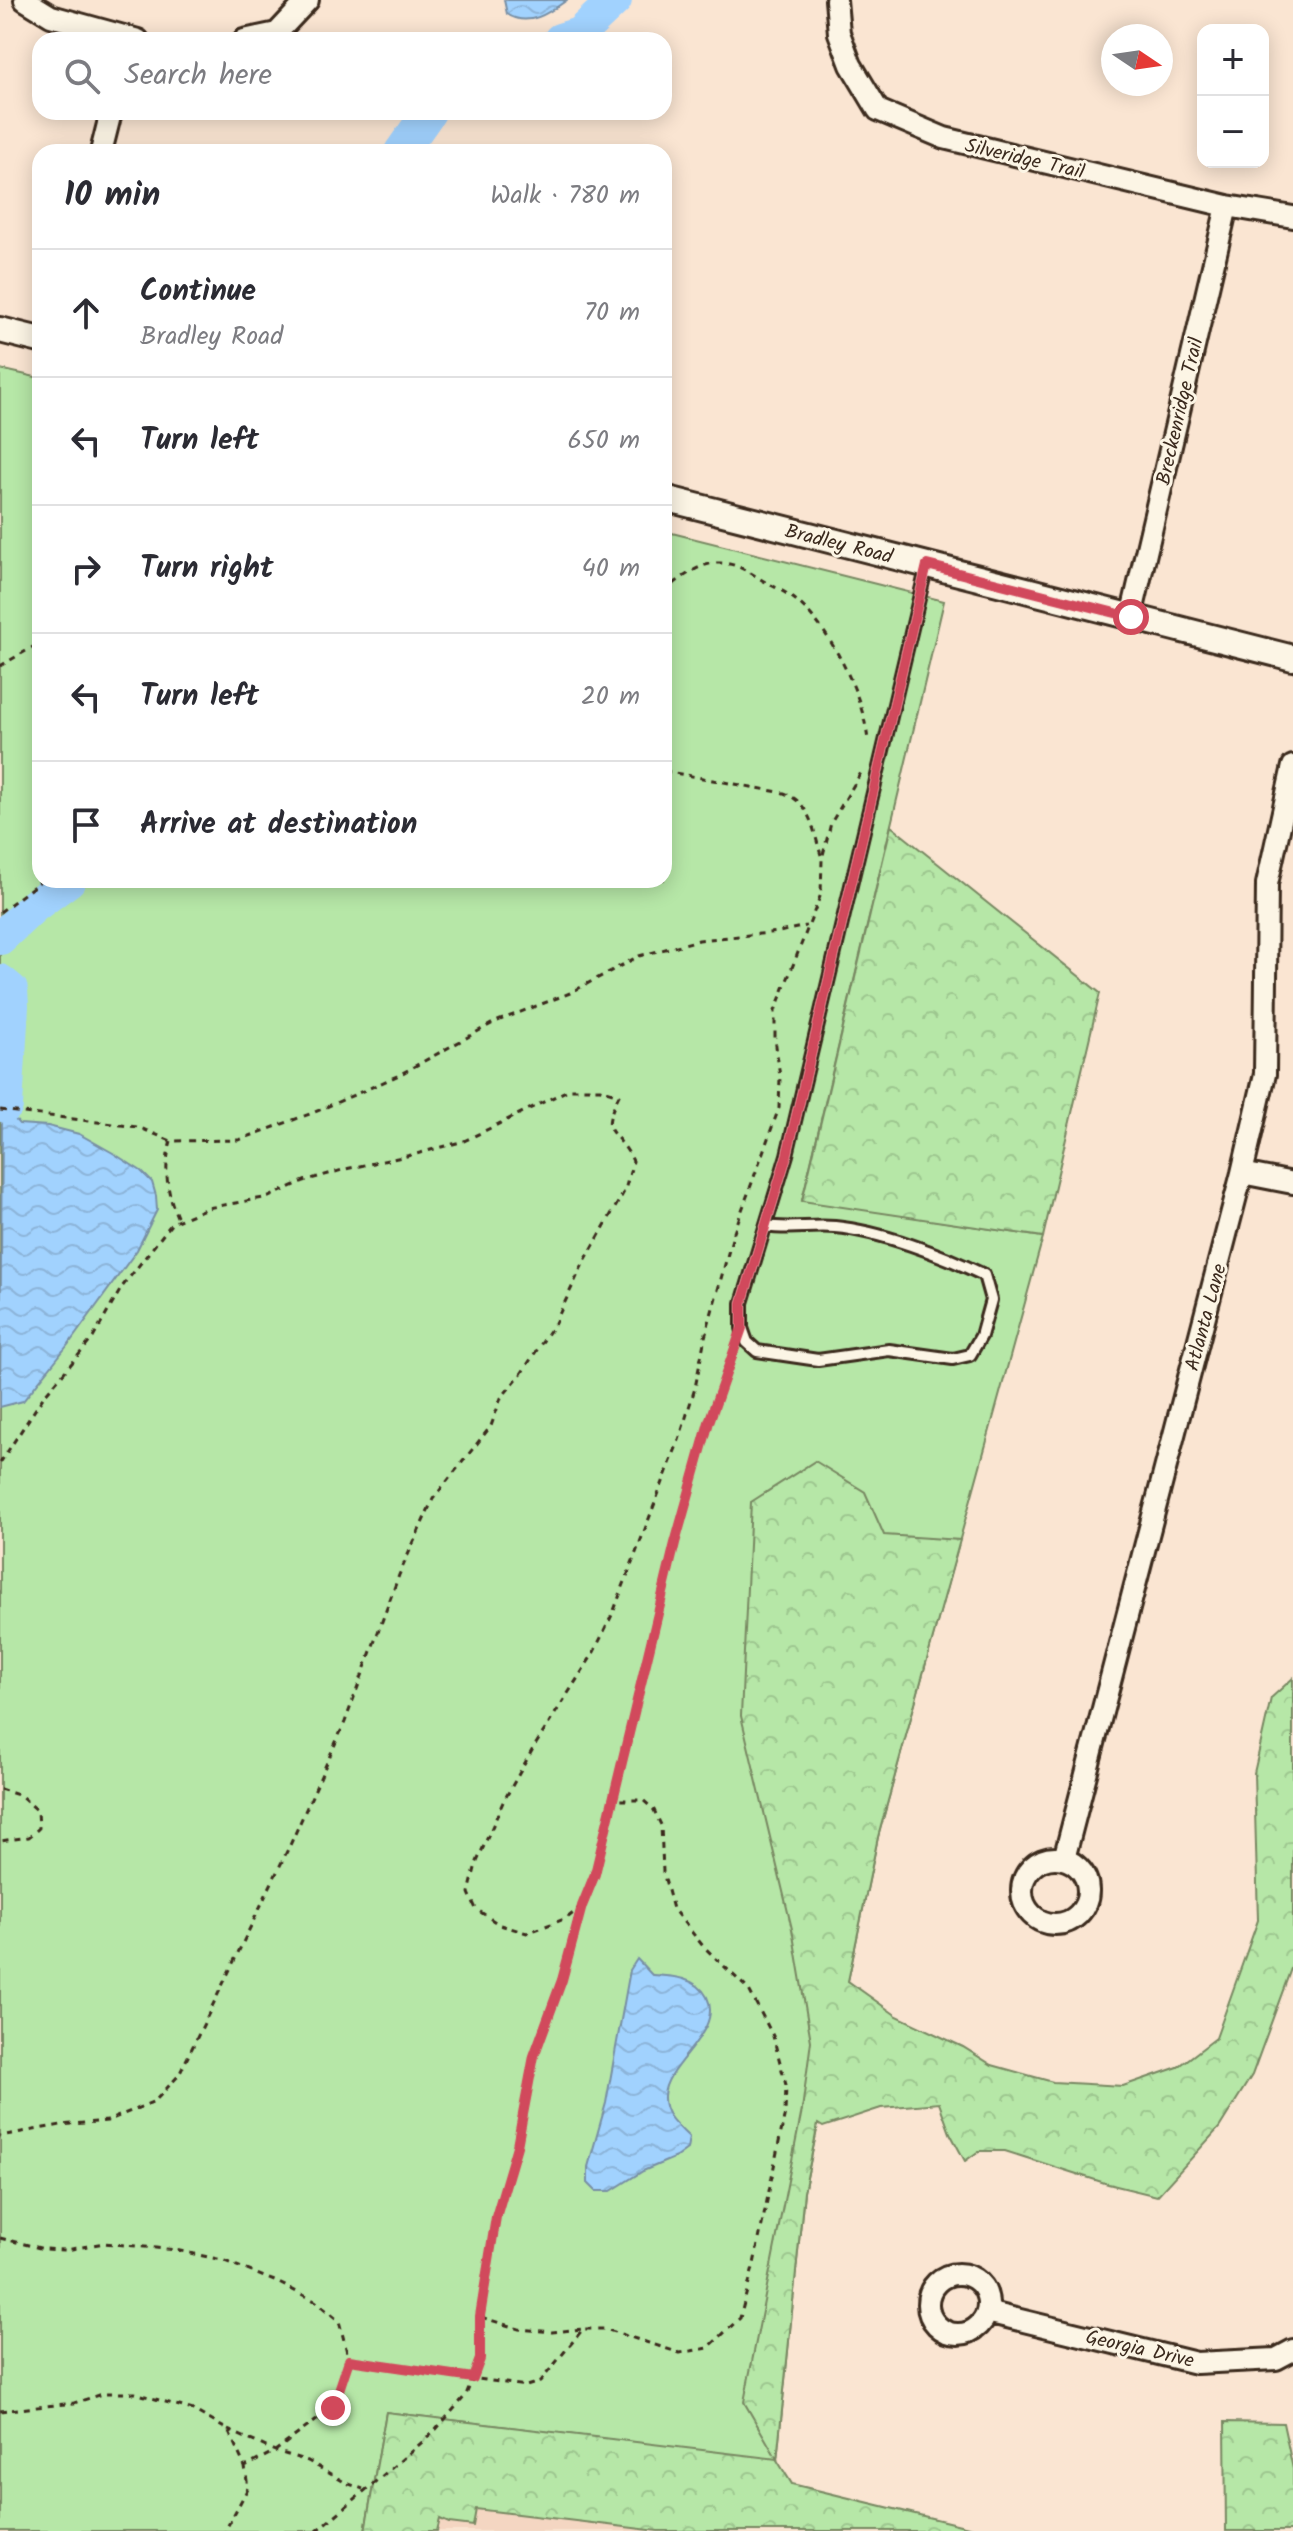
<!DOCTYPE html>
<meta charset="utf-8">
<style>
:root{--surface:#fff;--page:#f2f2f3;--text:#2b2b33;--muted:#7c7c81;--line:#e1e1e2}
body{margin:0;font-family:Kalam,sans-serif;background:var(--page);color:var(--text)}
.controls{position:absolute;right:24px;top:24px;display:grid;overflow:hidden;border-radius:16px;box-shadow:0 4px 20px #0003}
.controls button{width:72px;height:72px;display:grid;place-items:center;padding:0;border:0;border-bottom:2px solid var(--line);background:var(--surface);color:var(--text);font:40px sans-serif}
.compass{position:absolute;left:1101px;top:24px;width:72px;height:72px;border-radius:50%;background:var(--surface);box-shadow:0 4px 20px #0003;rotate:103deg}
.stop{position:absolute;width:24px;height:24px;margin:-18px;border:6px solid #d1495b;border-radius:50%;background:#fff}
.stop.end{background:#d1495b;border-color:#fff;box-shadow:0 2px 8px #0008}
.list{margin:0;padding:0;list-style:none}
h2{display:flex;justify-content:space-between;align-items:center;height:104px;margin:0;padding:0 32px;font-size:34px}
h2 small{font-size:26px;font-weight:400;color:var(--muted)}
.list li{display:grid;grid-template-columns:52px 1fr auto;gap:24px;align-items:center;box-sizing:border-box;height:128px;padding:0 32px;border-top:2px solid var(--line)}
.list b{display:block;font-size:30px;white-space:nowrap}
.list p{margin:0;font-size:26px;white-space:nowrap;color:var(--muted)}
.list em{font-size:26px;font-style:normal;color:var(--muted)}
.icon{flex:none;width:44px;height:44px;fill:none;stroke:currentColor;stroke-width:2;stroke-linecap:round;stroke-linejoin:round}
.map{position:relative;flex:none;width:1293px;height:2531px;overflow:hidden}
.search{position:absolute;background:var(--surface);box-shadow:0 4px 20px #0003;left:32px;top:32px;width:640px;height:88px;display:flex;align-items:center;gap:20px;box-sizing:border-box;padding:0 28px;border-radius:24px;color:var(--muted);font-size:30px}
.panel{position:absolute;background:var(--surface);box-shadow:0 4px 20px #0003;left:32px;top:144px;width:640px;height:744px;border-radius:24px}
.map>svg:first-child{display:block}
.built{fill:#f4d6c2}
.grass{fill:#b6e7a7;stroke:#788862;stroke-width:2}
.forest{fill:url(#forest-crowns);stroke:#788862;stroke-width:2}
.water{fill:url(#water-waves);stroke:#788fa4;stroke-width:2}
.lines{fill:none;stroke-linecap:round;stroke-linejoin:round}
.river{stroke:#a1d2fe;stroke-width:34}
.service-casing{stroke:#3b2a1e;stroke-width:16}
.minor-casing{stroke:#3b2a1e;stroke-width:26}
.tertiary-casing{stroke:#3b2a1e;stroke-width:30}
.path{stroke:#3b2a1e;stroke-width:3;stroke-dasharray:6 6;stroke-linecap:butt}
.service{stroke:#fcf5e5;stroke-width:10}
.minor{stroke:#fcf5e5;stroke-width:20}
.tertiary{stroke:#fcf5e5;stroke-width:24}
.route{stroke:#d1495b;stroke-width:10}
.labels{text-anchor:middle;stroke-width:6;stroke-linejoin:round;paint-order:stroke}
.street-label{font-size:20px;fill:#3b2a1e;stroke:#fcf5e5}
</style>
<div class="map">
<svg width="1293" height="2531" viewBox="0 0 1293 2531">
<defs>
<pattern id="forest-crowns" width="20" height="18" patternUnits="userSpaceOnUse" patternTransform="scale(2)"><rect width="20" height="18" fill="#b6e7a7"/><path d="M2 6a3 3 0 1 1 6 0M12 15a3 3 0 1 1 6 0" fill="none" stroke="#9dc68f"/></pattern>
<pattern id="water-waves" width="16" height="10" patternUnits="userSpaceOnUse" patternTransform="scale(2)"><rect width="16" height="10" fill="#a1d2fe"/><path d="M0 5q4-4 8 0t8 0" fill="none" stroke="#8cb4d9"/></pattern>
</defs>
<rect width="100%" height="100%" fill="#fae5d2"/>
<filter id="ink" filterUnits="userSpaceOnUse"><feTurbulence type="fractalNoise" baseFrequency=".0125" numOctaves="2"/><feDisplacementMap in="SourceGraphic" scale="16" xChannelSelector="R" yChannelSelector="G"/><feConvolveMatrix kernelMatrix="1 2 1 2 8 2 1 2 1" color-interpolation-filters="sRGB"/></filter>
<g filter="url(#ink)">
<path class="built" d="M451 2469 774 2531H437Z"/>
<path class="grass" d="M0 369 40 378V880H664V531L944 601 802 1200 1043 1237 878 1837 804 2192 777 2460 386 2412 365 2531H0Z"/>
<path class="forest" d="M891 826 1100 993 1043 1237 802 1201Z
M815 1461 865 1492 884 1535 960 1540 878 1837 848 1981 897 2016 963 2047 992 2065 1053 2082 1123 2086 1178 2067 1216 2038 1258 1920 1254 1773 1271 1698 1293 1678V1963L1252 2075 1219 2128 1157 2196 1108 2184 1005 2151H979L965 2161 950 2133 939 2103 881 2108 823 2127 818 2124 804 2192 777 2460 792 2484 985 2531H658L476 2509 473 2526 449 2523 440 2519 437 2531H365L386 2412 777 2459 744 2402 802 2110 811 2041 792 1929 741 1716 751 1502Z
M1225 2422 1283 2423 1293 2469V2531H1226Z"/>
<path class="water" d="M504 0H567C549 13 528 28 507 14Z
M2 1113 11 1115 19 1124 48 1126 79 1134 113 1153 141 1171 152 1182 156 1196 157 1210 137 1250 71 1341 23 1401 0 1407Z
M637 1959 652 1975C671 1976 697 1977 707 1997 724 2032 665 2063 664 2096 663 2115 677 2125 689 2137L687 2149 676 2157 643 2171 611 2191H596L588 2183V2167L606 2103 630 1970Z"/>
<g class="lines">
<path class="river" d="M560 40 579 34 615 0
M401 152 429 112
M0 938 34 906 69 880
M0 981 11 990 12 1006 6 1106"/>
<g class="service-casing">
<path id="service" d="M766 1226C789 1230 811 1225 835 1227 880 1231 943 1255 984 1275L991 1300 981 1336 970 1355 953 1359 889 1350 818 1360 757 1351 747 1342 742 1328V1303L787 1155 927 565"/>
</g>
<g class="minor-casing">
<path id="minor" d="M25 0 51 16 138 40
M836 0 839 33 851 65 878 110 944 138 1227 206 1293 217
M244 40 277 33 308 0
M101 152 111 112
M1131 617 1227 206
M1242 1173 1293 1183
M1022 1891a33 33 0 1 1 66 0a33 33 0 1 1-66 0Z
M1064 1859 1242 1173 1265 1074 1267 884 1293 766
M928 2304a30 30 0 1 1 60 0a30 30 0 1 1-60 0Z
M987 2312 1196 2363 1276 2359 1293 2350"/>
</g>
<g class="tertiary-casing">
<path id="tertiary" d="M0 330 40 340
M664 498 1293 658"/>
</g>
<path class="path" d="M664 591C680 580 696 564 717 563 735 562 747 571 762 580 772 586 784 591 793 598 830 626 864 697 868 741
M0 666 40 643
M664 771 784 793C811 803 813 830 821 855
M0 912 42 880
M0 1110 138 1127 171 1141 239 1140 315 1112 397 1076 495 1022 570 993 639 956 699 940 779 932 806 926
M171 1141C163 1168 167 1194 178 1219
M0 1463 44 1396 93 1338 122 1287 172 1223 207 1208 269 1197 304 1181 346 1169 416 1154 464 1141 570 1089H600L619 1095C598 1138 615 1125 633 1161L625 1190 582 1266 555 1323 521 1374 501 1398 491 1426 433 1499 399 1575 345 1722 290 1845 179 2075 155 2101 107 2121 61 2125 0 2136
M0 1789 21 1796 38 1811 39 1828 29 1837 0 1841
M582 1906 567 1918 527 1933 500 1925 476 1909 469 1893 476 1864 503 1802 534 1747 593 1654 613 1613 679 1440 695 1388 705 1337 733 1235 779 1108 780 1077 775 1038V1011L821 894 822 859 831 823 862 771
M0 2238 44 2249 66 2250 104 2243 176 2250 222 2260 277 2282 315 2301 339 2321 349 2360 333 2408 275 2451 245 2467
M481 2317 519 2329 552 2332 583 2329
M349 2360 526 2386 540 2382 583 2329H605L680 2353 708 2348 740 2318 754 2264 785 2113 786 2085 773 2036 749 1990 703 1946 673 1909 663 1872 661 1825 654 1810 643 1800H614
M0 2411 74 2403 106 2393H135L193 2410 228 2430 245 2467 248 2488 225 2531
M228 2430 275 2451 308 2461 346 2483 363 2489
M317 2531 433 2433 466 2395 480 2359V2316L496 2217 517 2146 534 2056 562 1980 582 1906 595 1874 675 1543 709 1422 734 1350"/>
<use href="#service" class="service"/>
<use href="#minor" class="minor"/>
<use href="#tertiary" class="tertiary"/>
</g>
</g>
<g class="lines" filter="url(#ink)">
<path class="route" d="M333 2408 349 2360 473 2378 480 2359V2316L496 2217 517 2146 534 2056 562 1980 582 1906 595 1874 675 1543 709 1422 742 1328V1303L787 1155 927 565 1131 617"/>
</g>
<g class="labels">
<g class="street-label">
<text transform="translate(1025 158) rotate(13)" y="7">Silveridge Trail</text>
<text transform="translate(1179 411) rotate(-77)" y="7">Breckenridge Trail</text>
<text transform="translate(839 543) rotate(14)" y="7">Bradley Road</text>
<text transform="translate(1205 1317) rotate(-75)" y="7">Atlanta Lane</text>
<text transform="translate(1140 2348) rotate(13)" y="7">Georgia Drive</text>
</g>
</g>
</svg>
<div class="controls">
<button>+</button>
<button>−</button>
</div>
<svg class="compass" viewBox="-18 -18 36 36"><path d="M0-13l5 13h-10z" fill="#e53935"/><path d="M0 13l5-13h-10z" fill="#7c7c81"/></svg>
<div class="stop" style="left:1131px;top:617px"></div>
<div class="stop end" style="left:333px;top:2408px"></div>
<div class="search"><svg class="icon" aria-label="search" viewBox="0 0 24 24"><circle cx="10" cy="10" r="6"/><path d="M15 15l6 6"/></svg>Search here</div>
<section class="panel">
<h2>10 min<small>Walk · 780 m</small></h2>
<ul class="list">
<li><svg class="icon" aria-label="ahead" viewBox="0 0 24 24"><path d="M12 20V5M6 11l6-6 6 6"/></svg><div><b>Continue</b><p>Bradley Road</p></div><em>70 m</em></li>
<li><svg class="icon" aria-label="left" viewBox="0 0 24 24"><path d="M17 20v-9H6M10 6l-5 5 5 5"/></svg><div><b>Turn left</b></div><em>650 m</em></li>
<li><svg class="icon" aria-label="right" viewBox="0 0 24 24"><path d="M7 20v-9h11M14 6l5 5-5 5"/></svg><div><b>Turn right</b></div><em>40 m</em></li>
<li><svg class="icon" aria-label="left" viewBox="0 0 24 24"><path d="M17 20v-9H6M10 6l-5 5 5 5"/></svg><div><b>Turn left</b></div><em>20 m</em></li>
<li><svg class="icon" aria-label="arrive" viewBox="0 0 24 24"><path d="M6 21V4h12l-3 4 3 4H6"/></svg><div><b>Arrive at destination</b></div></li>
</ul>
</section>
</div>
